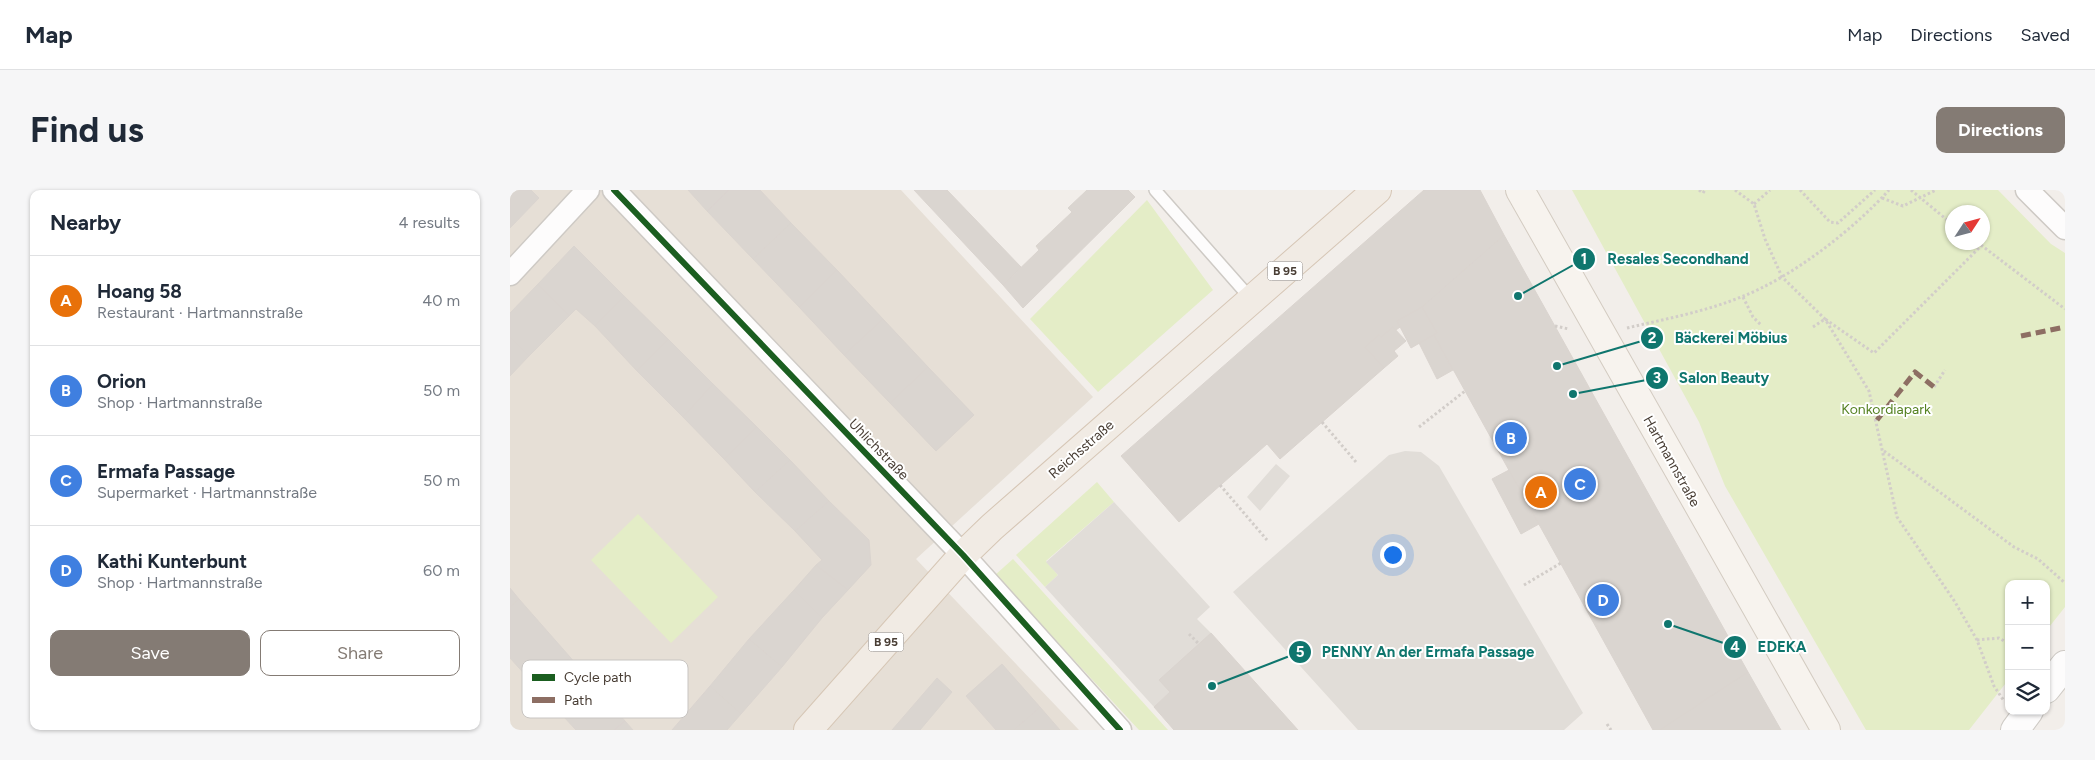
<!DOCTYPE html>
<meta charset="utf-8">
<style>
:root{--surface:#fff;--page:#f6f6f7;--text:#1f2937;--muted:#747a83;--line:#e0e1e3;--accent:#847b74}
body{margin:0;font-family:Figtree,sans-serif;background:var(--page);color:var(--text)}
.controls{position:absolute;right:15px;bottom:15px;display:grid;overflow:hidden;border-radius:10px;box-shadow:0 1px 4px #0004}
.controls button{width:45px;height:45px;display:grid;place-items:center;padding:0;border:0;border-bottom:1px solid var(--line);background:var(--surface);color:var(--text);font:25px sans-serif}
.compass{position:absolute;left:1435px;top:15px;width:45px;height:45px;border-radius:50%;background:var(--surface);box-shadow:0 1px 4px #0004;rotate:54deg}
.you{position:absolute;left:882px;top:364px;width:18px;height:18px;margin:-12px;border:4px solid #fff;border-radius:50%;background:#1a73e8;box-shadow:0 0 0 8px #1a73e833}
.badge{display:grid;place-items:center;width:32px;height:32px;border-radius:50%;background:var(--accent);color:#fff;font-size:16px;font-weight:700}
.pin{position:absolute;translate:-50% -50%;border:2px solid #fff;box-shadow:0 1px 5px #0006}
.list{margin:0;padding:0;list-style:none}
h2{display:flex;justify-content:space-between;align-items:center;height:65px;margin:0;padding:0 20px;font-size:21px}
h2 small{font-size:16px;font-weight:400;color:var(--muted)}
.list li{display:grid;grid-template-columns:32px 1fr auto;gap:15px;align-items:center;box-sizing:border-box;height:90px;padding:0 20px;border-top:1px solid var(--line)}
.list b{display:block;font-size:19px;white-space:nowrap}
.list p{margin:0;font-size:16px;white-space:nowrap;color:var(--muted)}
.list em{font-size:16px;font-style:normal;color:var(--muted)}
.actions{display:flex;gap:10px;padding:15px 20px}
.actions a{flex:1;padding:11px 0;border:1px solid var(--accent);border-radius:10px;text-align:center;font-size:18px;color:var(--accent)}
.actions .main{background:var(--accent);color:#fff}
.icon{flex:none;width:28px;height:28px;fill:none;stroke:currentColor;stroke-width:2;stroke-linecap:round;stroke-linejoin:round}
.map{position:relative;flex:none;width:1555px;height:540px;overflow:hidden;border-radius:10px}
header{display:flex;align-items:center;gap:30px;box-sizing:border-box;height:70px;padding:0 25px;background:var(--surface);border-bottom:1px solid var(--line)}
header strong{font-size:24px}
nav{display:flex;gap:28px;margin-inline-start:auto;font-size:18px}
.intro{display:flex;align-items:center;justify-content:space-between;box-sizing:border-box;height:120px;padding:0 30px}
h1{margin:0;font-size:35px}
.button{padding:12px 22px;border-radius:10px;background:var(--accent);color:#fff;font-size:18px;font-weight:700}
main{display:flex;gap:30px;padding:0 30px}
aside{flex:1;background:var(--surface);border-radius:10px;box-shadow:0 1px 4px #0004}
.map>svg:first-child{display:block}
.residential{fill:#e6dfd6}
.green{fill:#e4edc7;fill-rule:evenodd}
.parking{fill:#e1ddd8}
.building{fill:#dad5d0;stroke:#dad4cf}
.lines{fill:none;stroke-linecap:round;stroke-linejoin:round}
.service-casing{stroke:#cecac5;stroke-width:14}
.minor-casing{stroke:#cecac5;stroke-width:25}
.tertiary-casing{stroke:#cecac5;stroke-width:30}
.secondary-casing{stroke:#d3cbc1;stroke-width:30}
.primary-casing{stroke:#d6c6b5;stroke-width:30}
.path{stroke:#d2cdc9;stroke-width:3;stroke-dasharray:2.5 2.5;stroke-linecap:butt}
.service{stroke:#fdfcfc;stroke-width:11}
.minor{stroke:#fdfcfc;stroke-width:22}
.tertiary{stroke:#fdfcfc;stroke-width:28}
.secondary{stroke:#f7f3ee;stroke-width:28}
.primary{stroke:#f1ebe4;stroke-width:28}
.quiet{stroke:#8d6e63;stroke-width:5;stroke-dasharray:10 5;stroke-linecap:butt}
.cycleway-casing{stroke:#fff;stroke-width:9}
.cycleway{stroke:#1b5e20;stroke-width:6}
.labels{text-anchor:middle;stroke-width:4;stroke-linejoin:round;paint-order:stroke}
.shield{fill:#fff;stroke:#7f7771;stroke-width:1}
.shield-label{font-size:12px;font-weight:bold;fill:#483d34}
.park-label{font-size:14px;fill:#548121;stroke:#fff}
.street-label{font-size:14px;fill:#483d34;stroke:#fff}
.key{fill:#fff;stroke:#c8c5c2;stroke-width:1}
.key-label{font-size:14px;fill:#483d34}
.leader{fill:none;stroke:#0f766e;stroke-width:2}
.callout-dot{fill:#0f766e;stroke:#fff;stroke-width:2}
.mark-label{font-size:15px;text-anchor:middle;font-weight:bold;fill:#fff}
.callout-label{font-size:15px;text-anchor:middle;font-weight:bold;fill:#0f766e;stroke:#fff;stroke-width:4;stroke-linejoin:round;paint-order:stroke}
</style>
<header>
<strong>Map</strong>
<nav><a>Map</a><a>Directions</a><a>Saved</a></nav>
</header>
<div class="intro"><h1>Find us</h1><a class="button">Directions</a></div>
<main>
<aside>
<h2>Nearby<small>4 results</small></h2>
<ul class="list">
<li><span class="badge" style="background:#e8710a">A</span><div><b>Hoang 58</b><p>Restaurant · Hartmannstraße</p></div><em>40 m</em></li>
<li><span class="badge" style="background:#3f7fe0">B</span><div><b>Orion</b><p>Shop · Hartmannstraße</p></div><em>50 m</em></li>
<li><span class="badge" style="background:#3f7fe0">C</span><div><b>Ermafa Passage</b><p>Supermarket · Hartmannstraße</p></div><em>50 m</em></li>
<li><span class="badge" style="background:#3f7fe0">D</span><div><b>Kathi Kunterbunt</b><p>Shop · Hartmannstraße</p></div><em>60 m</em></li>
</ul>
<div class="actions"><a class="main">Save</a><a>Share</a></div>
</aside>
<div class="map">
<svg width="1555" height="540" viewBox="0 0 1555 540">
<rect width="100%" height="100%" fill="#f2eeea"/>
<path class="residential" d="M0 0H391L583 207 406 369 569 540H0Z"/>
<path class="green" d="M1062 0H1488L1541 54 1555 63V417L1536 441V394H1499V489L1459 540H1356L1215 296 1189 232ZM1442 22H1472V52H1442Z
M637 10 703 100 588 202 520 129Z
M587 292 604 312 536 371 548 385 535 397 506 365Z
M128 324 208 407 161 453 81 370Z
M503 369 658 540H629L485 385Z"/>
<path class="parking" d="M895 261 911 262 929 276 1073 523 1054 540H848L723 402 879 265Z
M766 274 780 286 750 321 737 307Z
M604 312 700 417 687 429 701 443 660 502 644 517 535 397 548 385 536 372Z"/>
<path class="building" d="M0 0H21L29 8 0 38Z
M178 0H219L197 21Z
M219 0H250L281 33 243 69 197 21Z
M404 0H437L511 77 493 95Z
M577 0H618L625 7 513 118 493 95 529 60 526 56 562 22 558 18Z
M914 0H970L994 45 912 117 887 131 890 137 886 140 883 137 871 147 869 145 855 157 874 178 770 269 757 254 669 332 611 266Z
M281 33 327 80 289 117 243 69Z
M994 45 1238 482 1150 540H1143L924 145 927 143 912 117Z
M64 56 114 106 85 136 66 119 59 126 28 94Z
M327 80 373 129 334 165 289 117Z
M28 94 59 126 19 166 0 147V123Z
M114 106 158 149 127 181 85 136Z
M912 117 927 143 901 158 887 131Z
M373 129 418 177 380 213 334 165Z
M883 137 896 151 884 161 888 166 874 178 855 157 869 145 871 147Z
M924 145 943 180 927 189 909 153Z
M0 147 19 166 0 186Z
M158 149 203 194 173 227 127 181Z
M418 177 464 225 426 261 380 213Z
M203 194 247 237 214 269 173 227Z
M247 237 280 270 245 302 214 269Z
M280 270 319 311 285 341 245 302Z
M999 280 1029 334 1011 344 982 289Z
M319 311 359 350 361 375 338 400 306 375 312 370 285 341Z
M306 375 338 400 312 428 284 400Z
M0 398 9 409 0 417Z
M284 400 312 428 272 477 239 449Z
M9 409 60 467 28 499 0 468V417Z
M701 443 788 540H664L644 517 660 502 649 490Z
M239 449 272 477 231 524 200 496Z
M60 467 115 531 104 540H66L28 499Z
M492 474 530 517 504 540H486L456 506Z
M1238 482 1271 540H1150L1189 514Z
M427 488 442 502 410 540H382Z
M200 496 231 524 217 540H162Z
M530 517 550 540H504Z
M115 531 123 540H104Z"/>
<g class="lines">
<g class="service-casing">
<path id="service" d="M645 0 742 110"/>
</g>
<g class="minor-casing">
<path id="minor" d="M104 0 453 365 610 540
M1517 0 1555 38
M0 84 78 0"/>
</g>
<g class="tertiary-casing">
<path id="tertiary" d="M1536 499 1555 475
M1505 540 1519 521"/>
</g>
<g class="secondary-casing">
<path id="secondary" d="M1010 0 1316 540"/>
</g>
<g class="primary-casing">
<path id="primary" d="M298 540 453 365 482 337 867 0"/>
</g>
<path class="path" d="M1189 0 1193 3 1195 0
M1225 0 1244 14 1255 49 1272 87 1315 129 1359 201 1387 327 1445 412 1467 450 1484 496 1494 511
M1290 0 1320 32 1328 33 1365 0
M1401 0 1442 34
M1372 8 1393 16 1426 0
M1244 14 1260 0
M1467 52 1555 119
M1233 107 1243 127 1251 135
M1045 136 1059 139
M1303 137 1315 129 1364 163 1471 56
M1117 138C1155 129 1194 122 1231 107 1281 88 1343 40 1379 0
M1424 197 1435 180
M812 232 846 272
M909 237 955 201
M1374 261 1504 357 1528 369 1555 393
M710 295 757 350
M1014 395 1051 373
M679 444 689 454
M1467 450 1489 448 1499 454
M1097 534 1101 540"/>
<use href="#service" class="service"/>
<use href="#minor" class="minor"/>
<use href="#tertiary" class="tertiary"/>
<use href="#secondary" class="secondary"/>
<use href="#primary" class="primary"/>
<path class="quiet" d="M1511 146 1555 137
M1367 230 1405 182 1424 197"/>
<g class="cycleway-casing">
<path id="cycleway" d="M104 0 453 365 610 540"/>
</g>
<use href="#cycleway" class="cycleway"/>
</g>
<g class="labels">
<g class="shield">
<rect x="757.5" y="71.5" width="35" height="19" rx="4"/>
<rect x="358.5" y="442.5" width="35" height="19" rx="4"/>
</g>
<g class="shield-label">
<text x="775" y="85">B 95</text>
<text x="376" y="456">B 95</text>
</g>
<g class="park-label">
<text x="1376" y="224">Konkordiapark</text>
</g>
<g class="street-label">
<text transform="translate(369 259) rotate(46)" y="5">Uhlichstraße</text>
<text transform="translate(571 259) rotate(-41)" y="5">Reichsstraße</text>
<text transform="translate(1162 271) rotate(61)" y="5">Hartmannstraße</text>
</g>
</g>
<rect x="12" y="470" width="166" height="58" rx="8" class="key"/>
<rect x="22" y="484" width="23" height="7" fill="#1b5e20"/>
<rect x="22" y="507" width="23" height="6" fill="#8d6e63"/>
<g class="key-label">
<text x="54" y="492">Cycle path</text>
<text x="54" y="515">Path</text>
</g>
<path class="leader" d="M1008 106L1074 69M1047 176L1142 148M1063 204L1147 188M1158 434L1225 457M702 496L790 462"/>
<g class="callout-dot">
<circle cx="1008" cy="106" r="5"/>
<circle cx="1047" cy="176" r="5"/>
<circle cx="1063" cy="204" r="5"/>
<circle cx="1158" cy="434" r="5"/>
<circle cx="702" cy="496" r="5"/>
<circle cx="1074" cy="69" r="12"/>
<circle cx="1142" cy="148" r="12"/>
<circle cx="1147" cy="188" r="12"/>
<circle cx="1225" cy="457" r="12"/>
<circle cx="790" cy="462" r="12"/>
</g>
<g class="mark-label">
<text x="1074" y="74">1</text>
<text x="1142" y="153">2</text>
<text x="1147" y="193">3</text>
<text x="1225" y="462">4</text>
<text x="790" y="467">5</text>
</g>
<g class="callout-label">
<text x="1168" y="74">Resales Secondhand</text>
<text x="1221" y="153">Bäckerei Möbius</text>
<text x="1214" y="193">Salon Beauty</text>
<text x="1272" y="462">EDEKA</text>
<text x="918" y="467">PENNY An der Ermafa Passage</text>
</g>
</svg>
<div class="controls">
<button>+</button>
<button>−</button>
<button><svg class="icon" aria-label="layers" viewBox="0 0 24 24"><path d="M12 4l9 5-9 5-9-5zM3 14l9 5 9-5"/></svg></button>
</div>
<svg class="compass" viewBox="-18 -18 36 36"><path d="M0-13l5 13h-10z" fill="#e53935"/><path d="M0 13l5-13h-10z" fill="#747a83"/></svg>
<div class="you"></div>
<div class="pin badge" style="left:1031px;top:302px;background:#e8710a">A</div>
<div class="pin badge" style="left:1001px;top:248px;background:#3f7fe0">B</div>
<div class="pin badge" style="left:1070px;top:294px;background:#3f7fe0">C</div>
<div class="pin badge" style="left:1093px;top:410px;background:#3f7fe0">D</div>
</div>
</main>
